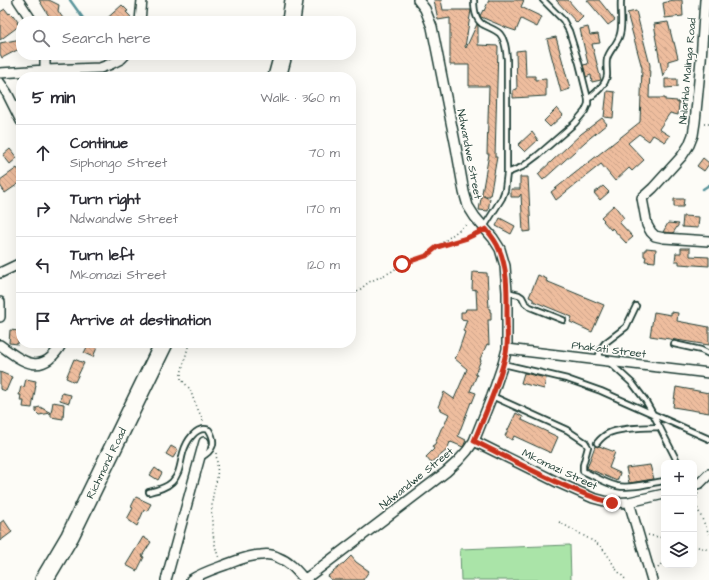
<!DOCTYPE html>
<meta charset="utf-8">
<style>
:root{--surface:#fff;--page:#f7f7f7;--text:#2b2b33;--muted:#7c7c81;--line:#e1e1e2}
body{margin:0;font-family:"Architects Daughter",sans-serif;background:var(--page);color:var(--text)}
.controls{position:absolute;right:12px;bottom:12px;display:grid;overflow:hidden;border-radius:8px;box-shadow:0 4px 16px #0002}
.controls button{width:36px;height:36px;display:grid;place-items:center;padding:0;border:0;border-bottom:1px solid var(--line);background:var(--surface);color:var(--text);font:20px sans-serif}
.stop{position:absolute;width:12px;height:12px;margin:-9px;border:3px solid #c8321e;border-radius:50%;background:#fff}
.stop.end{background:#c8321e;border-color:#fff;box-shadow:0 1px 4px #0008}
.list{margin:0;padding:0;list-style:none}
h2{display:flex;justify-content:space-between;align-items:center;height:52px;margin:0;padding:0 16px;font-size:17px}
h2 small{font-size:13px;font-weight:400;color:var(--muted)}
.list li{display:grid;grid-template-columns:26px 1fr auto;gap:12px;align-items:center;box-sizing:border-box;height:56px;padding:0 16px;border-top:1px solid var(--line)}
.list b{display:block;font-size:15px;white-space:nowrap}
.list p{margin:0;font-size:13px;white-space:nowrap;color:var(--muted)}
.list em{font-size:13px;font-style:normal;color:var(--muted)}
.icon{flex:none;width:22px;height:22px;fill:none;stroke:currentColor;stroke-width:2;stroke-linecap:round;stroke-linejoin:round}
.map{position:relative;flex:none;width:709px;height:580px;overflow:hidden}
.search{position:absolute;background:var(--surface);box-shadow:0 4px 16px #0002;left:16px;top:16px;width:340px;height:44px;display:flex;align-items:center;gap:10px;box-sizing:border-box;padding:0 14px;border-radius:16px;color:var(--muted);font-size:15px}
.panel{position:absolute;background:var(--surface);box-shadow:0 4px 16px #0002;left:16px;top:72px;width:340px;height:276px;border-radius:16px}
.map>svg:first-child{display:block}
.green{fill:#aae4a8;stroke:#64906e}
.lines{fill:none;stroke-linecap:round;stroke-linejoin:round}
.stream{stroke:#5b969c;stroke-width:2.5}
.building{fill:url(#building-back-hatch);stroke:#1f3d34}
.lane-casing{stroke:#1f3d34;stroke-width:8}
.street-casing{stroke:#1f3d34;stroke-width:12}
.highway-casing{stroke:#1f3d34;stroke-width:20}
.path{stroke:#1f3d34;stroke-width:1.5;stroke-dasharray:1 3;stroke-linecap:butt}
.lane{stroke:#fdfcf7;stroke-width:4.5}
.street{stroke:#fdfcf7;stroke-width:9}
.highway{stroke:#fdfcf7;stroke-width:17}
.route{stroke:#c8321e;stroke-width:5}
.labels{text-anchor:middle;stroke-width:3;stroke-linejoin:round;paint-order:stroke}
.street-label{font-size:11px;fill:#1f3d34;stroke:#fdfcf7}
</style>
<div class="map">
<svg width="709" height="580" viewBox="0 0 709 580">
<defs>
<pattern id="building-back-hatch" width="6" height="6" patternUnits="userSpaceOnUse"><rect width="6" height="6" fill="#eebd9e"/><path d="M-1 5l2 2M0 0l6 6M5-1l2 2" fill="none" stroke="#cca389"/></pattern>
</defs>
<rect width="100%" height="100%" fill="#fdfcf7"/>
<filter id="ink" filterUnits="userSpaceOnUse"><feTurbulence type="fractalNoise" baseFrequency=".025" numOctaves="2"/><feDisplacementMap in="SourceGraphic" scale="8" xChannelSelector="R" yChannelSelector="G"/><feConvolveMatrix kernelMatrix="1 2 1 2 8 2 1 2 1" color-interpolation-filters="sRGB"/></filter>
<g filter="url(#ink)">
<path class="green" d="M570 545 571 580H461L460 549Z"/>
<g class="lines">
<path class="stream" d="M70 0 85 21
M111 55 113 59
M120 73 123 77
M703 189 709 185"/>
</g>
<path class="building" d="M39 0H49L59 5 58 11 65 21H52Z
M434 0H441L443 10H471L465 47 466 48 477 24 478 25V45L498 46 495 157H497L490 196H483L490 199 488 211 479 210 489 154H487L489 86H469V65H450V18L438 20Z
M489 0H524L521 7 542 17 537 27 521 19 516 31 507 28 481 17 480 16 483 10 484 11Z
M556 0H568L583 17 577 23Z
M587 0H599L615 20 608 25Z
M675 0H682L683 16 665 18 663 3 667 2 668 1Z
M122 5 128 11 126 12 131 17 126 21H104Z
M5 9 9 14 10 13 12 16 13 15 18 22 17 23 19 26 0 40V12Z
M636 11 650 65 649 98H665V100L677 101V103L679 102 678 115 670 113 659 129 670 136 665 142 653 135 649 141 639 134 628 143 644 160 632 171 629 168 615 181 601 164 556 200 551 192 640 122 642 68 627 13Z
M668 22 673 42H674L678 58 668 61V66L663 77 655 35H656L654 24Z
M588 27 590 35 598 34 600 43 592 44 601 80 592 82 591 75 586 77 583 65 588 64 580 29Z
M556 37 570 89 561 92 547 39Z
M21 39V48L2 58 0 54V43Z
M525 50 526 76H535V80L546 79V96L513 98V90L517 89 516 51Z
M665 79H677V87L665 88Z
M607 91 615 92 613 118 604 117Z
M557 108 563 115 550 127 544 121Z
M602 118 607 124 585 142 543 180 538 174 581 134Z
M532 132 538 140 525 152 518 145Z
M10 149 17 158 10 164 3 155Z
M703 158 709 163V164L704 171 697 166Z
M17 168 21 174V182L5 193 0 185V180Z
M520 177H528L531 231 523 232 521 194 519 197H511V189H520Z
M603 186 609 192 600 200 594 193Z
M674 199H684L683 207H674Z
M614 205 624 218 619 222 633 237 626 243 612 228 611 230 603 221 604 220 601 217Z
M683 216 699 217 698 228 682 227Z
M500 218 515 226 511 234 496 226Z
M668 223 679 224 673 233 663 232Z
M646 248 656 249 655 262 645 261 646 257 644 256V250H646Z
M681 248H690V256L709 257V266L679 264V261H675L676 253H681Z
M473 272 487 273 489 309H490V312H491V320H488L489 345 487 344 480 359 481 360 475 374 477 375 470 391 476 393 472 403 471 402 458 436 466 440 464 445 463 447 451 442V443L450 442 447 450 431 463 426 457 434 449 432 446 435 444 441 429 443 426H444L449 414 441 410V409L438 407 444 392 454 399 467 369 454 358 457 355 465 332 463 331 467 320 461 319V312H465L466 309H477L476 290 472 289Z
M538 275 547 279 546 281 604 305 592 332 570 322 572 317 533 301V299L529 297Z
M654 312 671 315V312L678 313 677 321 709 327V345L650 336Z
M10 330 19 331 18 344 9 343Z
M89 343H99L93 357 84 353Z
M74 359 84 363 75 382 66 378Z
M0 372 12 377 6 391 0 389Z
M524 373 546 378 544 389 521 383Z
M26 379 36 381 35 385H36L32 408 23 407 24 401H20L21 395H19L21 386 24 387Z
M676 387 709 393V413L673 407Z
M62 393 71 395 69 403 60 400Z
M53 402 64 404 63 419 51 417V413L39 415 36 412V408L40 407 51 413Z
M516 413 523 417 522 420 558 437 551 453 514 436 512 440 505 436Z
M171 446 178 450 173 458 166 454Z
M595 446H599L615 452 609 468 620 473 617 481 587 468Z
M650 465 654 479 629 483 626 468Z
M155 468 162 473 158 480 150 475Z
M136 497 151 504 147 511 144 510 137 526 127 519 133 508 131 507Z
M4 520 12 532 0 541V523Z
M143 537 151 542 142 556 144 557 137 571 126 565Z
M351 556 356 562 369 571 363 580H331L328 576 344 563Z"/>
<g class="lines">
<g class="lane-casing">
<path id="lane" d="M474 0C474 9 475 21 484 25 490 28 496 30 500 34 506 41 506 51 507 59V173L505 190 502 198 484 227
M588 99C596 93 606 85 607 75 607 70 606 64 607 59 609 50 618 44 620 34 623 23 620 11 621 0
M507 173 522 167 538 155 575 123 585 111 588 104V99L579 63 569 31 563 20 543 0
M507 292 519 295 522 297 525 303 530 307 563 320
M674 344 701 350 709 354
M597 360 602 347 605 343 626 327 636 306
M610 363 633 384 645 400 653 414 678 463
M503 364 567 379 601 391 709 439
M492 396 567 430 585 442 588 447 583 465V471C594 476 605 483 617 486 632 489 649 483 664 481
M597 443C601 438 604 435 609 433 623 427 644 428 659 427
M149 492C157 490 166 488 172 482 180 474 180 464 183 453 186 442 196 425 209 430 217 443 213 451 200 458"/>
</g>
<g class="street-casing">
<path id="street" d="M18 0 32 21
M705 0 701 60 695 122 693 135 689 145 682 156 653 188 642 198 647 225 651 232 655 236 664 238 709 241
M140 21 142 0
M45 55V70
M0 73 45 70 100 68 111 64 121 59 125 55
M0 83 7 93 21 121
M0 273 21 263
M0 302V317
M0 345C24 363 43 377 62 343
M507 349 709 373
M474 441 559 483 593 498 612 503 629 502 664 494
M694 485 700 483 709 474
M629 502 652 580
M166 580 204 442
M191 580C201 573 214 569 225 565 236 561 249 555 261 555 267 554 274 555 279 558 290 562 297 571 305 580
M304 580 446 472 458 461 467 451 474 441 492 396 503 364 507 349V292L505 266 500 249 493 238 475 217 468 206 464 192 456 147 432 27 425 9 418 0"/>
</g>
<g class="highway-casing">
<path id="highway" d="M291 21 294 0
M277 77 283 55
M44 580 70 536 164 343"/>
</g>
<path class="path" d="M704 124H709
M438 246 467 238 478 232
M351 297 369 282 391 272 402 264 426 256 437 247 468 223
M189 343 187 351 181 374V379L190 389 193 398 204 423
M216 453C217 462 218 470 217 478 215 487 212 496 212 506 211 521 213 544 219 558
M694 501 709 534
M694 510 698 493
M559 522 593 541 599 545 607 554 616 569 626 580
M648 535 664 538
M694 546 709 550
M658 568 664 560"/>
<use href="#lane" class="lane"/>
<use href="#street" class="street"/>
<use href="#highway" class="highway"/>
</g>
</g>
<g class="lines" filter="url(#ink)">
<path class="route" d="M402 264 426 256 437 247 467 238 486 229C491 235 496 241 499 249 508 269 507 294 507 315 507 331 509 346 504 361 497 388 485 415 474 441 519 463 563 489 612 503"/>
</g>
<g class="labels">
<g class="street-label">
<text transform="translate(687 71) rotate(-85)" y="4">Nhlanhla Malinga Road</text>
<text transform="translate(470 154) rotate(79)" y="4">Ndwandwe Street</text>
<text transform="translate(609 349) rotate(7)" y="4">Phakati Street</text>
<text transform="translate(106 463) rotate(-64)" y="4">Richmond Road</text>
<text transform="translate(560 469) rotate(25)" y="4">Mkomazi Street</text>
<text transform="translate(416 478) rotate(-39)" y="4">Ndwandwe Street</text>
</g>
</g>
</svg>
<div class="controls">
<button>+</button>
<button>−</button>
<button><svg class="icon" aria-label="layers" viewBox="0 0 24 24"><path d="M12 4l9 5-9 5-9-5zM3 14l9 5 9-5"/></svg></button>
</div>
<div class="stop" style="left:402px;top:264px"></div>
<div class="stop end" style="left:612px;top:503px"></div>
<div class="search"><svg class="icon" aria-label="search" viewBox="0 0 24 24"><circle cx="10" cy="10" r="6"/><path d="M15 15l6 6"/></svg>Search here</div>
<section class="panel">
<h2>5 min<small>Walk · 360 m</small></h2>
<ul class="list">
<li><svg class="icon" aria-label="ahead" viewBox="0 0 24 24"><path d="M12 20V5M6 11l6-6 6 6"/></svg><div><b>Continue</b><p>Siphongo Street</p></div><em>70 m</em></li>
<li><svg class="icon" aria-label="right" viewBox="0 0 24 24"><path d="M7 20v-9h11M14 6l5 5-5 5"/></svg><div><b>Turn right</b><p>Ndwandwe Street</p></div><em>170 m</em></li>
<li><svg class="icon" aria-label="left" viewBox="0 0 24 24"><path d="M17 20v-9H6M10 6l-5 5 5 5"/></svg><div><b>Turn left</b><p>Mkomazi Street</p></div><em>120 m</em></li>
<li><svg class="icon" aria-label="arrive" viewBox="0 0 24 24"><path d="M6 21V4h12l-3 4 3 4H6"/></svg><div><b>Arrive at destination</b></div></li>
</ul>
</section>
</div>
